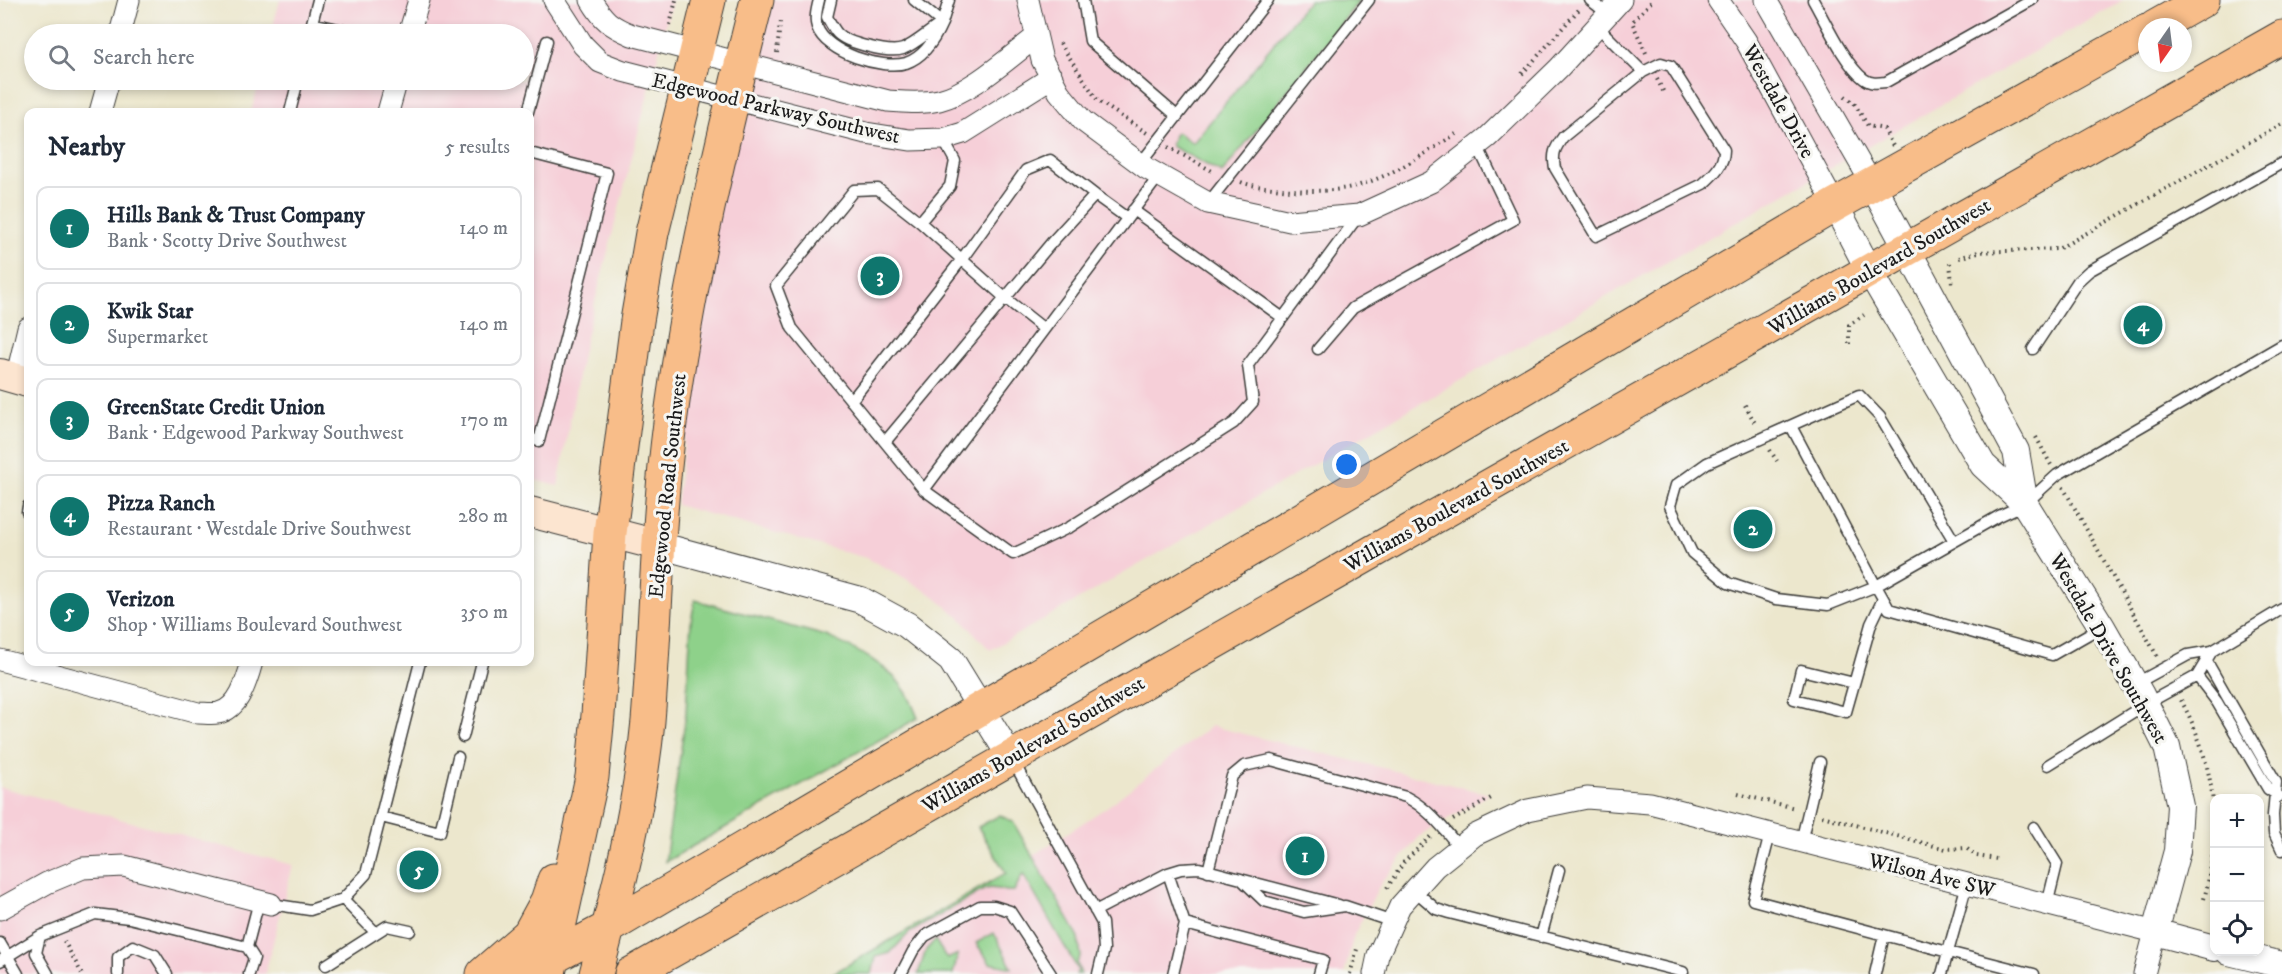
<!DOCTYPE html>
<meta charset="utf-8">
<style>
:root{--surface:#fff;--page:#f2f2f3;--text:#1f2937;--muted:#747a83;--line:#e0e1e3;--accent:#0f766e}
body{margin:0;font-family:"IM FELL DW Pica",serif;background:var(--page);color:var(--text)}
.controls{position:absolute;right:18px;bottom:18px;display:grid;overflow:hidden;border-radius:12px;box-shadow:0 3px 9px #0003}
.controls button{width:54px;height:54px;display:grid;place-items:center;padding:0;border:0;border-bottom:2px solid var(--line);background:var(--surface);color:var(--text);font:30px sans-serif}
.compass{position:absolute;left:2138px;top:18px;width:54px;height:54px;border-radius:50%;background:var(--surface);box-shadow:0 3px 9px #0003;rotate:194deg}
.you{position:absolute;left:1347px;top:465px;width:21px;height:21px;margin:-15px;border:4px solid #fff;border-radius:50%;background:#1a73e8;box-shadow:0 0 0 9px #1a73e833}
.badge{display:grid;place-items:center;width:39px;height:39px;border-radius:50%;background:var(--accent);color:#fff;font-size:20px;font-weight:700}
.pin{position:absolute;translate:-50% -50%;border:3px solid #fff;box-shadow:0 2px 6px #0006}
.list{margin:0;padding:0;list-style:none}
h2{display:flex;justify-content:space-between;align-items:center;height:78px;margin:0;padding:0 24px;font-size:26px}
h2 small{font-size:20px;font-weight:400;color:var(--muted)}
.list li{display:grid;grid-template-columns:39px 1fr auto;gap:18px;align-items:center;box-sizing:border-box;height:84px;margin:0 12px 12px;padding:0 12px;border:2px solid var(--line);border-radius:12px}
.list b{display:block;font-size:22px;white-space:nowrap}
.list p{margin:0;font-size:20px;white-space:nowrap;color:var(--muted)}
.list em{font-size:20px;font-style:normal;color:var(--muted)}
.icon{flex:none;width:33px;height:33px;fill:none;stroke:currentColor;stroke-width:2;stroke-linecap:round;stroke-linejoin:round}
.map{position:relative;flex:none;width:2282px;height:974px;overflow:hidden}
.search{position:absolute;background:var(--surface);box-shadow:0 3px 9px #0003;left:24px;top:24px;width:510px;height:66px;display:flex;align-items:center;gap:15px;box-sizing:border-box;padding:0 21px;border-radius:33px;color:var(--muted);font-size:22px}
.panel{position:absolute;background:var(--surface);box-shadow:0 3px 9px #0003;left:24px;top:108px;width:510px;height:558px;border-radius:12px}
.map>svg:first-child{display:block}
.built{fill:#f6cfd8}
.green{fill:#8ed18a;stroke:#557653;stroke-width:1.5}
.lines{fill:none;stroke-linecap:round;stroke-linejoin:round}
.service-casing{stroke:#3b3a37;stroke-width:13}
.minor-casing{stroke:#3b3a37;stroke-width:23}
.tertiary-casing{stroke:#3b3a37;stroke-width:28}
.secondary-casing{stroke:#3b3a37;stroke-width:32}
.primary-casing{stroke:#3b3a37;stroke-width:35}
.path{stroke:#3b3a37;stroke-width:4;stroke-dasharray:1.5 4.5;stroke-linecap:butt}
.service{stroke:#fff;stroke-width:10}
.minor{stroke:#fff;stroke-width:21}
.tertiary{stroke:#fff;stroke-width:26}
.secondary{stroke:#fce5d0;stroke-width:30}
.primary{stroke:#f8bd89;stroke-width:33}
.labels{text-anchor:middle;stroke-width:6;stroke-linejoin:round;paint-order:stroke}
.street-label{font-size:21px;fill:#1c1c1c;stroke:#f6f6f2}
</style>
<div class="map">
<svg width="2282" height="974" viewBox="0 0 2282 974">
<rect width="100%" height="100%" fill="#f6f6f2"/>
<filter id="ink" filterUnits="userSpaceOnUse"><feTurbulence type="fractalNoise" baseFrequency=".0167" numOctaves="2"/><feDisplacementMap in="SourceGraphic" scale="12" xChannelSelector="R" yChannelSelector="G"/><feConvolveMatrix kernelMatrix="1 2 1 2 8 2 1 2 1" color-interpolation-filters="sRGB"/></filter>
<filter id="wash" filterUnits="userSpaceOnUse"><feTurbulence type="fractalNoise" baseFrequency=".008" numOctaves="4" result="noise"/><feDisplacementMap in="SourceGraphic" scale="24" xChannelSelector="R" yChannelSelector="G"/><feGaussianBlur stdDeviation="1.35" result="paint"/><feColorMatrix in="noise" values="0 0 0 0 0 0 0 0 0 0 0 0 0 0 0 0 0 1.4 0 .05"/><feComposite in="paint" operator="in"/></filter>
<g filter="url(#wash)">
<rect width="100%" height="100%" fill="#ece7cd"/>
<path class="built" d="M280 0H672L583 349 558 486 530 479V112H251L260 80H524V34H271Z
M770 0H2124L990 650 959 617 931 594 898 574 866 558 676 505 713 230Z
M1211 726 1489 794 1420 836 1381 883 1354 935 1344 974H832L1006 873 1107 807Z
M0 787 293 865 265 974H0Z"/>
<path class="green" d="M1309 0H1360L1222 173 1171 146 1174 135 1177 132 1193 143Z
M695 600 826 636C854 649 889 664 906 692 911 700 914 709 918 718L665 862 686 713 691 621Z
M1000 815 1013 822 1077 934 1081 955 1077 963 1081 974H1076L1078 970 1023 874 1014 891C1004 893 998 886 985 889L909 933 890 953 876 957 872 974H832L1006 873 978 827Z
M994 933 1012 968 990 963 976 943Z
M935 940 947 959 958 954 953 974H918L926 950Z"/>
</g>
<g filter="url(#ink)">
<g class="lines">
<g class="service-casing">
<path id="service" d="M819 0C817 8 814 19 817 27 826 53 882 70 906 63 924 57 935 39 942 23
M831 0 827 17C830 22 833 28 837 33 846 43 890 54 903 49 917 43 929 31 942 23
M914 0 942 23 949 0
M1083 0 1090 41 1177 116
M1590 0 1608 14
M1813 0C1825 21 1845 65 1864 79 1871 84 1878 83 1886 82L2032 0
M312 23 318 0
M1597 26 1643 72 1661 63 1671 66 1724 150C1724 165 1714 174 1703 184L1596 236 1555 168C1552 154 1555 148 1563 137L1643 72
M309 34 312 23 360 34
M290 112 298 80
M528 112 547 41
M943 139 955 161 950 186 920 222 878 189 854 190 776 286 792 328 924 490 1013 554 1070 527 1234 423 1253 402 1248 365 1359 215
M530 153 607 173 539 441 530 439
M1140 164 1268 0
M1208 203 1369 0
M1133 210 1283 318
M920 222 1005 298 1044 329
M1318 349 1353 308 1513 220 1478 147
M2033 349 2078 281 2089 271 2282 163
M851 401 962 259 1026 170 1050 160 1095 195
M1791 426 1876 586 1828 605 1776 599 1728 583 1692 553 1670 506 1676 485 1707 463 1859 395 1880 417 1954 541
M885 442 1052 242 1095 195 1127 218
M924 490 1159 176
M27 512 28 506
M2101 627 2052 655 1889 609 1876 586 1999 516 2025 504 2057 475 2282 345
M2206 660 2276 782 2273 815 2274 833 2282 850
M2197 676 2217 702 2268 789 2279 796
M1854 683 1801 670 1794 699 1846 712 1871 624 1883 599
M2135 684 2188 655 2212 651 2282 609
M463 737 482 662
M1012 759 1102 923 1104 949 1098 974
M2048 765 2146 704 2197 676 2212 651
M381 817 440 832 458 757
M2034 827 2057 864 2047 905
M1770 834 1753 900 1948 952 1967 884
M1801 842 1820 762
M1208 871 1232 776 1244 766 1271 760 1406 797C1429 809 1443 828 1460 848
M1168 873 1185 924 1323 960 1319 974
M1244 880 1339 905
M1414 890 1436 909 1449 913 1683 972
M271 904 310 910 343 899 366 874 420 662
M1095 911 1168 873 1181 869 1199 868 1241 879 1264 901 1304 912 1345 906 1393 922
M376 933 387 926 410 931
M1541 937 1559 870
M0 943 18 974
M247 947 259 901
M0 961 40 936
M326 965 376 933 343 899
M48 974 36 953 40 936 95 914 129 918 247 947 254 958 249 974
M118 974V957L133 946 155 955 167 974
M901 974 913 951 925 936 980 906H994L1010 911 1051 974
M1173 974 1185 924
M1875 974 1884 935
M1942 974 1948 952 2034 974"/>
</g>
<g class="minor-casing">
<path id="minor" d="M554 0 583 45 600 62 623 71 866 133 910 140 943 139 963 133 1052 77
M591 0C603 20 610 26 632 35L888 101C905 102 922 104 939 100 972 92 1008 58 1036 37
M1028 0 1042 60 1059 92 1083 121 1146 168 1208 203 1290 221 1359 215 1431 182 1488 137 1559 68 1621 0
M1718 0 1746 41 1835 205
M1766 0 1872 184
M120 34 129 0
M409 34 419 0
M100 112 109 80
M388 112 397 80
M16 379 28 328
M0 660 198 713C204 713 212 714 218 713 239 709 247 680 252 662
M0 909 47 883 83 868 124 866 271 904
M1374 974 1378 955 1400 906 1435 867 1475 835 1528 810 1587 798 1650 803 2155 932 2144 974"/>
</g>
<g class="tertiary-casing">
<path id="tertiary" d="M1872 184 2016 451 2025 504
M1835 205 1870 272 1983 465 2025 504 2102 627 2141 695 2167 747 2180 806 2177 851 2155 932 2214 948
M658 545 861 600 907 625 951 660 1010 756
M2229 952 2282 965"/>
</g>
<g class="secondary-casing">
<path id="secondary" d="M0 374 28 382
M530 512 658 545"/>
</g>
<g class="primary-casing">
<path id="primary" d="M2155 27 2203 0
M549 973 592 777 598 715 610 533 637 321 652 233 709 0
M483 974 529 934 547 901 554 880
M522 974 608 928 1835 205 2147 31
M596 974C618 891 640 806 648 721 656 622 657 522 670 423 689 280 722 140 757 0
M631 974C1179 658 1733 351 2282 37"/>
</g>
<path class="path" d="M670 25 676 0
M1060 43 1098 101 1147 133
M777 53 780 22
M1646 53 1632 22 1653 0
M1522 74 1581 7
M1657 79 1665 95
M1845 96 1854 103 1868 126 1884 129 1893 146
M1168 147 1214 172
M1241 182C1254 187 1267 187 1281 189 1301 191 1321 192 1341 189 1380 184 1423 155 1456 134
M1959 258 1978 252 2058 249 2282 124
M1950 263 1952 283
M1849 344V325L1864 315
M1745 405 1756 425
M2036 437 2051 465
M1770 450 1777 461
M2063 487 2157 656
M2181 700C2215 763 2223 829 2204 899
M1738 794 1795 808
M1822 816 1946 849 1966 848 1976 856 1997 859
M1453 820 1493 797
M1387 888 1404 862 1432 835
M64 941 82 974
M1350 974 1357 949"/>
<use href="#service" class="service"/>
<use href="#minor" class="minor"/>
<use href="#tertiary" class="tertiary"/>
<use href="#secondary" class="secondary"/>
<use href="#primary" class="primary"/>
</g>
</g>
<g class="labels">
<g class="street-label">
<text transform="translate(1779 101) rotate(61)" y="7">Westdale Drive</text>
<text transform="translate(776 108) rotate(13)" y="7">Edgewood Parkway Southwest</text>
<text transform="translate(1879 266) rotate(-30)" y="7">Williams Boulevard Southwest</text>
<text transform="translate(667 486) rotate(-84)" y="7">Edgewood Road Southwest</text>
<text transform="translate(1456 505) rotate(-29)" y="7">Williams Boulevard Southwest</text>
<text transform="translate(2109 648) rotate(60)" y="7">Westdale Drive Southwest</text>
<text transform="translate(1033 744) rotate(-30)" y="7">Williams Boulevard Southwest</text>
<text transform="translate(1932 875) rotate(14)" y="7">Wilson Ave SW</text>
</g>
</g>
</svg>
<div class="controls">
<button>+</button>
<button>−</button>
<button><svg class="icon" aria-label="locate" viewBox="0 0 24 24"><circle cx="12" cy="12" r="6"/><path d="M12 2v4M12 18v4M2 12h4M18 12h4"/></svg></button>
</div>
<svg class="compass" viewBox="-18 -18 36 36"><path d="M0-13l5 13h-10z" fill="#e53935"/><path d="M0 13l5-13h-10z" fill="#747a83"/></svg>
<div class="you"></div>
<div class="pin badge" style="left:1305px;top:856px">1</div>
<div class="pin badge" style="left:1753px;top:529px">2</div>
<div class="pin badge" style="left:880px;top:276px">3</div>
<div class="pin badge" style="left:2143px;top:325px">4</div>
<div class="pin badge" style="left:419px;top:870px">5</div>
<div class="search"><svg class="icon" aria-label="search" viewBox="0 0 24 24"><circle cx="10" cy="10" r="6"/><path d="M15 15l6 6"/></svg>Search here</div>
<section class="panel">
<h2>Nearby<small>5 results</small></h2>
<ul class="list">
<li><span class="badge">1</span><div><b>Hills Bank &amp; Trust Company</b><p>Bank · Scotty Drive Southwest</p></div><em>140 m</em></li>
<li><span class="badge">2</span><div><b>Kwik Star</b><p>Supermarket</p></div><em>140 m</em></li>
<li><span class="badge">3</span><div><b>GreenState Credit Union</b><p>Bank · Edgewood Parkway Southwest</p></div><em>170 m</em></li>
<li><span class="badge">4</span><div><b>Pizza Ranch</b><p>Restaurant · Westdale Drive Southwest</p></div><em>280 m</em></li>
<li><span class="badge">5</span><div><b>Verizon</b><p>Shop · Williams Boulevard Southwest</p></div><em>350 m</em></li>
</ul>
</section>
</div>
